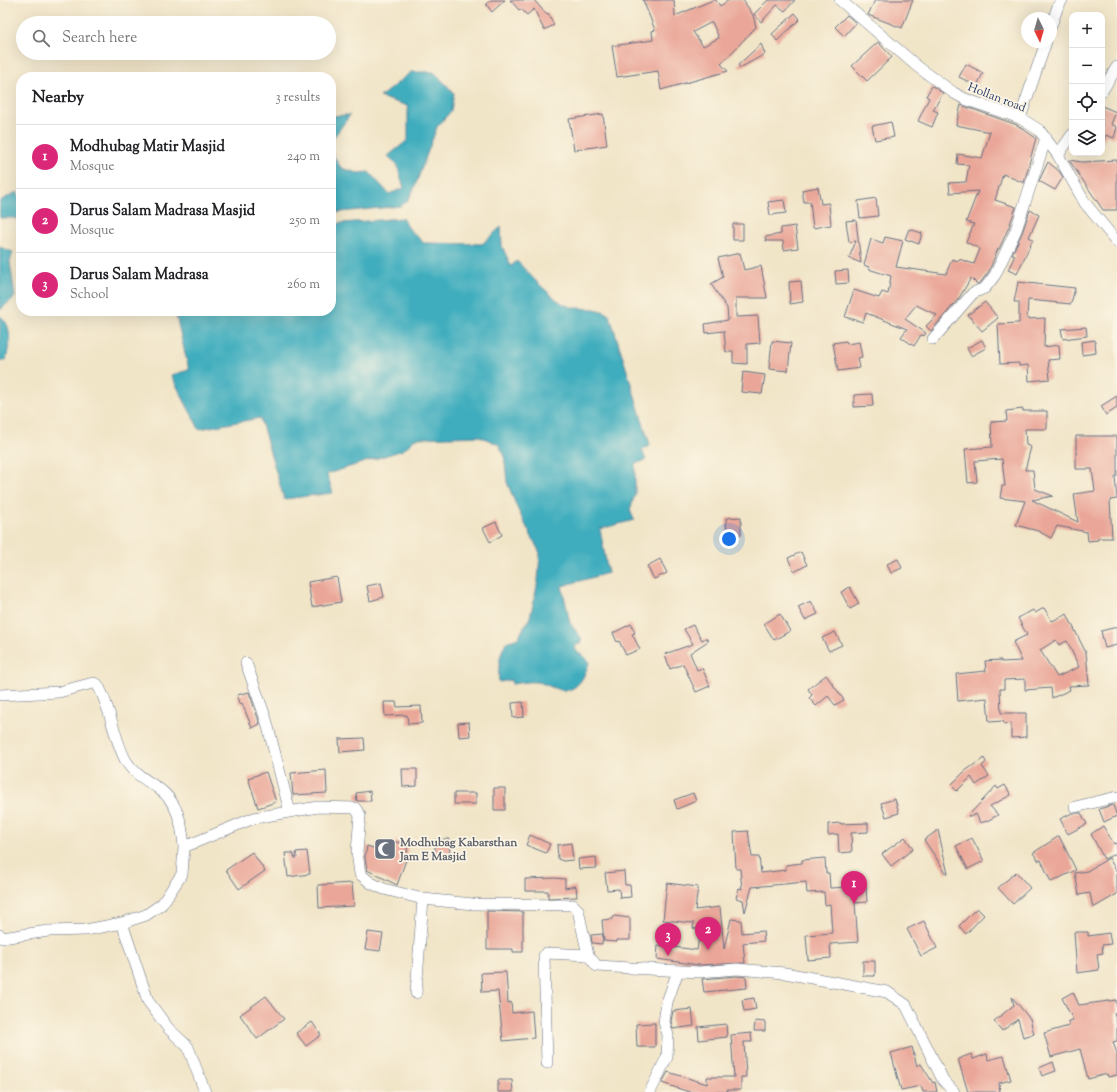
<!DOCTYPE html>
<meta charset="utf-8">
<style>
:root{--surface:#fff;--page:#f6f6f6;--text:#202124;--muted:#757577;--line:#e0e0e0;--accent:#db2777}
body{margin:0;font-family:"Sorts Mill Goudy",serif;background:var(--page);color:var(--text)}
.controls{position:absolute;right:12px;top:12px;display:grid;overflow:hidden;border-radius:8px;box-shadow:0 4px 16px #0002}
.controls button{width:36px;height:36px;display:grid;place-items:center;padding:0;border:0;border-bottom:1px solid var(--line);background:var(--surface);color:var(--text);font:20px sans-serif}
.compass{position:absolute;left:1021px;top:12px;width:36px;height:36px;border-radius:50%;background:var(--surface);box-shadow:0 4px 16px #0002;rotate:175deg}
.you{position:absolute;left:729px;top:539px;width:14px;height:14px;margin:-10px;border:3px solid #fff;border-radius:50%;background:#1a73e8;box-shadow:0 0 0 6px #1a73e833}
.badge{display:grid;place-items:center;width:26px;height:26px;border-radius:50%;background:var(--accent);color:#fff;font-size:13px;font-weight:700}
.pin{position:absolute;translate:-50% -33px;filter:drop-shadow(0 1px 2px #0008)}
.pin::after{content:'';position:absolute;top:21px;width:14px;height:12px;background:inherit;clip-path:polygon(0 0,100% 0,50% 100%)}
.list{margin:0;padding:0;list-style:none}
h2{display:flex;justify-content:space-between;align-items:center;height:52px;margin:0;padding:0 16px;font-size:17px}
h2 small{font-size:13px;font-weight:400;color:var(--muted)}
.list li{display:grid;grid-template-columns:26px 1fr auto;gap:12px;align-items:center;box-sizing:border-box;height:64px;padding:0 16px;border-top:1px solid var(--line)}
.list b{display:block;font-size:15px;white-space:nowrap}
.list p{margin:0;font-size:13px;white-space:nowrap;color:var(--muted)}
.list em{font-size:13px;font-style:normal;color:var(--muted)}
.icon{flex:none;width:22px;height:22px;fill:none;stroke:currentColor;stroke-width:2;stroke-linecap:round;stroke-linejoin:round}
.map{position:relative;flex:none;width:1117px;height:1092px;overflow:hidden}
.search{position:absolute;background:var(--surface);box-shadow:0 4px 16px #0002;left:16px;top:16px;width:320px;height:44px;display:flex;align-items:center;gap:10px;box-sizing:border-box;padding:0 14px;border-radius:22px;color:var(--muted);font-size:15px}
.panel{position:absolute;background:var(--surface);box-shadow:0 4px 16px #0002;left:16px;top:72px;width:320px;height:244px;border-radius:16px}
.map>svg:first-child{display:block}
.water{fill:#40adbe;stroke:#2e6e8e}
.building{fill:#eaa799;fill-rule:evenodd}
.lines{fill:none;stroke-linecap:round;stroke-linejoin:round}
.minor-casing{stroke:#666f83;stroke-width:12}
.minor{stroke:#fff;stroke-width:11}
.labels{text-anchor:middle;stroke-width:3.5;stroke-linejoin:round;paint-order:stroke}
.street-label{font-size:12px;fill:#1b2f5e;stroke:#fcf5e5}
.worship-label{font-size:12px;font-weight:bold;fill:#5b616d;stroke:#fcf5e5;text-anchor:start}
</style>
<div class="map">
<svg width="1117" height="1092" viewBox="0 0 1117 1092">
<rect width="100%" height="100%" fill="#fcf5e5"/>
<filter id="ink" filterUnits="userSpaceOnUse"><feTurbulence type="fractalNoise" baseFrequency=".025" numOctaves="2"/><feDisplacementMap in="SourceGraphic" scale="8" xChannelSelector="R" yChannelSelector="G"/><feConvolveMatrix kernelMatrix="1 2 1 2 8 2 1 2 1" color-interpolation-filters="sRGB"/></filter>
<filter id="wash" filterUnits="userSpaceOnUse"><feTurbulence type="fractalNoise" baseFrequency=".012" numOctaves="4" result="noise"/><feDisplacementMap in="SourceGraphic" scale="16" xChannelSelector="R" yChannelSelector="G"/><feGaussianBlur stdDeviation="0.9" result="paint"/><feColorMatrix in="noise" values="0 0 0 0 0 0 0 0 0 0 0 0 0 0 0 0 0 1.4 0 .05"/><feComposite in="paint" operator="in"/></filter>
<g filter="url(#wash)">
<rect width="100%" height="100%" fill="#f1e5c8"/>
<path class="water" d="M411 72H434L454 93 451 111 437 127 414 189 408 200 401 206 331 213V151L341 168 358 173 369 172 389 194 404 188 397 164 388 156 408 140V106L380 97Z
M350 115 331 141V116Z
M17 192 21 198V222L16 218H0V201Z
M402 218 410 230 424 243 482 244 501 227 502 246 511 266 517 261C527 272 553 300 566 305 581 312 597 304 610 316L650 445 642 450 646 460 635 464V494L630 510 634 520 600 529 608 573 562 586 570 623 582 639 580 643 575 646 576 651 586 658 589 663C584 678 576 695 557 689 550 687 544 683 537 682 528 681 520 683 512 684L511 680 499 682C498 667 499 656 506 642L518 638 530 617 533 605 538 581 540 553 518 510 507 482 504 454 498 444 479 436 416 438 403 450 327 474 333 493 284 499 260 418 199 429 171 375 189 370 175 311H331V224Z
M0 247 13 252 10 262 15 297 0 310Z
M0 316C14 326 9 345 6 360L0 362Z"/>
<g id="blocks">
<path class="building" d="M491 0H505L492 12 486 4Z
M510 0H534L546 14 548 13 554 25 544 30 534 9 527 15 521 9 519 10Z
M643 0H674L675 16 713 0H716L720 6 729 0H743L753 15 756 27 721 64 728 71 661 90 658 71 617 77 612 46 653 40 652 31 655 30ZM712 22 719 38 703 46 693 32Z
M768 0H795L785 11 777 5 761 22 754 14Z
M875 0H913L902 28 868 15Z
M795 13 800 19 777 41 772 34Z
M847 15 856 23 844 36 835 27Z
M878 42 892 57 867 81 852 66Z
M761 44 765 54 740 68 738 65Z
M966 64 983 73 977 86 959 77Z
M932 86 943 93 933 110 938 112 932 127 918 121 929 98 926 96Z
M961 105 1017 125 1036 138 1024 183 1003 174 995 200 1016 207 1009 227 999 249H998L989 271 981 282 977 284 971 278 959 298 931 331 926 326 937 315 916 305 905 319 926 333 924 336 921 335 914 346 901 337 907 329 866 313 863 322 845 317 854 290 879 298 882 292 888 294 891 276 868 269 869 267 864 265 871 239 883 243 885 237 903 241 896 267 946 274 952 259 958 261 959 259 974 264 980 249 966 242 974 224 966 222 978 191 950 193 949 183 966 182 969 165 957 164 958 154 982 158 990 132 956 125Z
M1102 106 1116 112 1111 124 1117 127 1114 138 1106 135 1102 144Z
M603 114 607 145 574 150 569 119Z
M891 122 894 137 875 140 872 126Z
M1069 160 1082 162 1117 160V210H1103Z
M1048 162 1059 171 1063 177 1055 190 1039 181Z
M818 187 821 204 829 203 831 225 813 228 810 202H804L802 190Z
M876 198 878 216 860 218 858 201Z
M784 200 786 213 770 215 768 202Z
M1030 210 1039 215 1029 237 1033 239 1017 274 1008 270 1015 255 1012 254 1022 233Z
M856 220 858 238 861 263 849 258 856 241 849 242 846 221Z
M733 224H743V240H733Z
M795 226 798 248 784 250 783 241H766L765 237 781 234V228Z
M909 229 922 233 919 244 905 239Z
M740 253 744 270 761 266 767 298H736V317L758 316 760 343 747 344V364L733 363V351L726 352 724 331 706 333 705 324 728 320 727 308 711 284 723 277 718 258Z
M848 270 849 283 836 284 835 271Z
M801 281 803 302 790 304 789 282Z
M1018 282 1075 288 1071 304 1028 300 1027 319 1045 318 1044 347 1059 345 1060 359 1048 360 1050 379 1029 381 1028 365 1019 366V363L1000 364 998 324 1019 323V302H1014Z
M985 302 998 318 982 331 968 315Z
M1086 327 1087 336 1063 339 1061 329Z
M982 340 986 348 971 356 967 348Z
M1095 340 1096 353 1082 355 1081 342Z
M772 341 791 343 788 371 769 369Z
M846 341 847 344 859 342 862 357 858 358 860 368 838 371 833 343Z
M743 372 765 375 762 394 741 392Z
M872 394 873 406 854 407V395Z
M1117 396V408L1106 415 1101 406Z
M1023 409V411H1047V429H1025L1026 445 1031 447 1025 470H1033L1035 489 1053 496 1032 500 1078 522 1074 494 1095 491 1092 469H1076V436H1117V476H1115L1117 499 1110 500 1112 538H1098V540L1088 541 1087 532 1057 526 1051 538 1038 531 1016 525 1025 501 1000 498 1002 486H1005L1002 459 975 461 977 482 968 483 965 449 992 447 991 422 1007 421 1006 411Z
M741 517V535H727L726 518Z
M496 522 502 535 490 542 483 528Z
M801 552 807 565 794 572 788 558Z
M660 559 667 573 654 579 647 566Z
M898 559 902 568 891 573 887 564Z
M337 577 341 602 312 607 308 582Z
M381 583 384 597 370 601 367 586Z
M850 587 859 604 850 609 841 592Z
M811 601 818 614 805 620 798 607Z
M1044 608 1052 621 1067 614 1086 653 1089 685 1069 686 1070 690 1052 698 1051 688 1025 690V679L1004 680V689H1000L1001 713H1026V737L1011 738V723L1004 724 1003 721 989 722 987 698 958 701 956 674 986 671 985 661 1001 660V662L1022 661 1013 642 1027 635 1018 618 1033 610 1035 613ZM1056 640 1059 645 1067 641 1079 667 1057 677 1040 650Z
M780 614 790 631 774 640 764 624Z
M631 624 635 633 632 634 640 649 626 655 619 641 617 642 613 633Z
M693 625 702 640 706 638 708 641 690 653 697 670 702 668 710 686 696 692 683 664 670 669 665 654 693 644 684 629Z
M1117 627V645L1105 648 1101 631Z
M835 632 842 645 829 651 822 638Z
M826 675 844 700 835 705 828 696 816 706 809 698 812 695 808 689Z
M249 692 260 724 252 728 242 703 239 704 237 695Z
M384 702H396L397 707 421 706 422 723 408 724 407 715 385 716Z
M523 702 524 717 513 718 512 703Z
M469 722 470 736 459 737 458 723Z
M364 738 365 750 340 752 339 739Z
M984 758 986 762 982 766 989 776 976 785 971 777 957 791 951 785 965 771Z
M402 769H417V786L403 787Z
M326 770 327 793 293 795 291 773Z
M266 772 276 802 258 808 248 778Z
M1005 785 1011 795 990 806 998 815 987 821 980 823 976 814 970 817 968 816 996 786 998 789Z
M494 788H505V810H494Z
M370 791 371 801H357L356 793Z
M454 793H476V804H454Z
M693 793 696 801 677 809 674 800Z
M895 799 899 813 886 817 881 803Z
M1113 805 1117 816 1104 822 1099 809Z
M1072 813H1081L1087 824 1068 834 1060 819Z
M841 823V824L868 823V832L851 833 852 852 839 853 838 834 828 835V824Z
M1103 826 1114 844 1117 843V853L1104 859 1091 834Z
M938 830 948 874H947L924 840Z
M748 831 752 857H759L761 873 786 870V865L802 863V860L825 858 826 873H829L830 888 866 886 867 902 855 903 858 942 830 944 831 958 808 960 806 935 832 933 830 904 825 905 824 892 807 893 806 882 752 887 745 912 743 900 736 898 739 888 742 889 740 869H736L734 832Z
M530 835 550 844 546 853 526 845Z
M1059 836 1076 870 1051 882 1041 860 1039 861 1033 853Z
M905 837 913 849 891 866 882 854Z
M972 838 984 861 968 869 956 846Z
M449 839 450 856 435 857V840Z
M395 842 408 843 406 860 397 885 367 870 365 857 367 846 392 854Z
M571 843 573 860 563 861 558 859 557 845Z
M307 851 310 874 288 877 285 853H293L295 858H297L296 852Z
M252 852 265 871 239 889 226 870Z
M596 857 597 868 579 869 578 859Z
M1109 858 1117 872V894L1093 908 1090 893 1079 895 1075 873 1087 871Z
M624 871 625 885H630L631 897 620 898 619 889 607 890 605 873Z
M1016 872 1030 888 1013 904 998 888Z
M555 878 565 879V888L576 886 577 897 548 898V891H525V879Z
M352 883 354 906 319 908 318 885Z
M667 883 698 887 695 910 720 907 724 949 731 919 741 920 742 933 763 931 764 941 743 943 745 963 699 965 657 959 658 945 697 950 700 930 693 928 694 923 663 920Z
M977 908 984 915 966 934 959 926Z
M487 911 523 912V952H513V949H487Z
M614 916 630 918V940H617V942L604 941 602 920 613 919Z
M924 921 937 948 921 956 907 929Z
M368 932 383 934 380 951 365 949Z
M1074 932H1088V936L1109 933 1111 944 1102 945 1103 953 1097 954 1099 970 1077 973Z
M603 934 602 944 592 943 591 935Z
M863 961H875V976H863Z
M506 972 508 1003 511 1002 512 1013 532 1011 534 1038 503 1041 498 991 482 992 481 973Z
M737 976 746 977 747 988 704 992 702 979Z
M1073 992 1079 1005 1116 1000 1117 1012 1114 1013 1117 1023V1041L1113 1042 1117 1053V1075L1108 1077 1107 1074 1088 1079 1080 1049 1051 1057 1044 1033 1069 1026 1068 1021 1073 1020 1062 998Z
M266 996 284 1019 257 1039 240 1015Z
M1012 997 1030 1019 1034 1034 1023 1037 1018 1019 1002 1031 994 1021 1014 1005Z
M754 998 756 1009 744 1011 742 1000Z
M692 1009 694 1026 673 1029 671 1021 673 1011Z
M755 1021 765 1022V1031H754Z
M312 1022 321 1035 306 1046 296 1033Z
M655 1023V1047H637L636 1024Z
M726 1024 727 1037 699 1040 698 1027Z
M751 1033 752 1042H744L746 1077H741V1090H727V1092H689L662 1083 668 1072 707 1084V1077H734L731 1035Z
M912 1047 917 1066 921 1064 933 1083 935 1082 937 1092H923L921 1086 901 1090 891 1053Z
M971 1054 973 1059 987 1054 988 1060 1004 1056 1011 1080 999 1083 1000 1092H968L958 1059Z
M1053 1062 1056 1071 1042 1076 1039 1068Z
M498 1080H512L513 1092H498Z"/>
</g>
</g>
<g filter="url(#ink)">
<use href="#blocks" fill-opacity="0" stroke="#666f83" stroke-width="1"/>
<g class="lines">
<g class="minor-casing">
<path id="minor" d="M840 0 918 67 954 93 965 99 1020 118 1039 130 1058 155 1085 203 1117 242
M1051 26 1058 6 1062 0
M1102 91 1117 67
M1020 118 1046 42
M1058 155 1072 135
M933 339 973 293 985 288 995 275 1016 230 1046 138
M246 663 266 719 290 812
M0 695 59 692 93 683 97 684C110 704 113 737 126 761 133 773 146 780 158 788 178 802 182 824 184 847L254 818 318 807 355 808 360 815 357 852 360 874 371 883 384 889 423 899 473 904 573 905 578 910 588 955 597 966 699 972 737 969 785 973 887 992 906 1005 943 1080 954 1092
M1075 807 1117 797
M122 923 148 1001 168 1028 188 1047 205 1092
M0 935 2 938 48 931 86 930 122 923 146 915 162 904 182 874 184 847
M416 993 423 899
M547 1063 544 956 546 953 588 955
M650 1092 667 1057 668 1035 664 1022 667 1002 678 971"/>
</g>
<use href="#minor" class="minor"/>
</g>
</g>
<defs>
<g id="mosque-square" transform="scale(1.15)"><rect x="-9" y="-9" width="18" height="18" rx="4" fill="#6b7280" stroke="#fcf5e5"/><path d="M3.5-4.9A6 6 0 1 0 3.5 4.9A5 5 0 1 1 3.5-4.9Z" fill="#fff"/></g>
</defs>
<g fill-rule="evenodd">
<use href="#mosque-square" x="385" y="849"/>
</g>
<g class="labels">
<g class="street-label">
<text transform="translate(997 97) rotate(21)" y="4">Hollan road</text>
</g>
<g class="worship-label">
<text x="400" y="846">Modhubag Kabarsthan<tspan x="400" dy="14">Jam E Masjid</tspan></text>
</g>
</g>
</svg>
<div class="controls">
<button>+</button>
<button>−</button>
<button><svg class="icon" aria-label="locate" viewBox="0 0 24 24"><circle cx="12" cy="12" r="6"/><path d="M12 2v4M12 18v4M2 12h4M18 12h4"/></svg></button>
<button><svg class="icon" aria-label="layers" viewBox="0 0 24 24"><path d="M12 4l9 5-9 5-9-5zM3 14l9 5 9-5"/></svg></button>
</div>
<svg class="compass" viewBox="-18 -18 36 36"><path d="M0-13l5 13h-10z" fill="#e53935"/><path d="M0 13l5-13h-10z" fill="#757577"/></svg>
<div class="you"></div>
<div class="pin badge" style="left:854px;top:904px">1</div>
<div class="pin badge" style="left:708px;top:950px">2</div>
<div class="pin badge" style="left:668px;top:956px">3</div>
<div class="search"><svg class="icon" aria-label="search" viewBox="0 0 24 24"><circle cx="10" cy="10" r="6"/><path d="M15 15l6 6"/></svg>Search here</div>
<section class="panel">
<h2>Nearby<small>3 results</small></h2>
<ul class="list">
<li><span class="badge">1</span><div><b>Modhubag Matir Masjid</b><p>Mosque</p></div><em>240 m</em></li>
<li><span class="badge">2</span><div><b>Darus Salam Madrasa Masjid</b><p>Mosque</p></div><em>250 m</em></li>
<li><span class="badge">3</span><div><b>Darus Salam Madrasa</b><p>School</p></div><em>260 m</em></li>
</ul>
</section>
</div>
